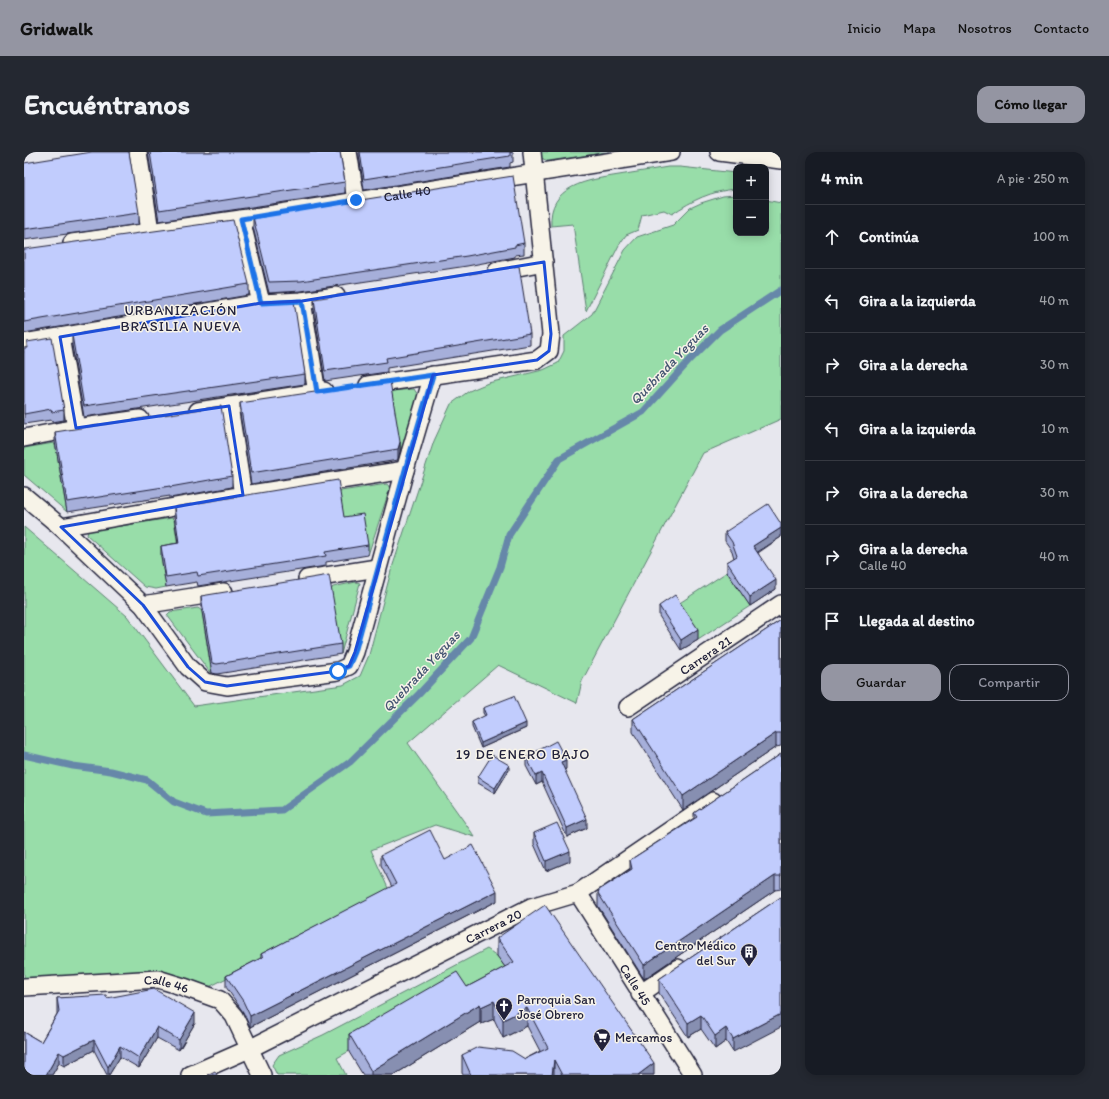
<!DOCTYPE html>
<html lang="es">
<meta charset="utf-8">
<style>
:root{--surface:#171b24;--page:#242831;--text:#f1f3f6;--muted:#9ea1a6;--line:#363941;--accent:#9495a2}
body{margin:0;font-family:Itim,sans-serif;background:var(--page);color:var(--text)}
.controls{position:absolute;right:12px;top:12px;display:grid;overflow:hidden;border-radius:8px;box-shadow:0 2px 10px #0003}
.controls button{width:36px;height:36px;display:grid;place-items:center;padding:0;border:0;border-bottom:1px solid var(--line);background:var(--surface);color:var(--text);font:20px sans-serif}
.stop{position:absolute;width:12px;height:12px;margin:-9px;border:3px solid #1a73e8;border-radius:50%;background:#fff}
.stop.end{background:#1a73e8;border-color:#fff;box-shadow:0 1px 4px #0008}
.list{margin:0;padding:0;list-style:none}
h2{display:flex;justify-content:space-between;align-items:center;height:52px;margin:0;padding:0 16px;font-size:17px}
h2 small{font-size:13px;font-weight:400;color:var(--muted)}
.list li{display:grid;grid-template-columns:26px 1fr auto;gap:12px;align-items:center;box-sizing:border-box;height:64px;padding:0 16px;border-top:1px solid var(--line)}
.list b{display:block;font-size:15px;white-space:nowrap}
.list p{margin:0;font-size:13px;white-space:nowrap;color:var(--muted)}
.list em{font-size:13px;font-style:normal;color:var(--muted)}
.actions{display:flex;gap:8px;padding:12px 16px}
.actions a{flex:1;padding:9px 0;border:1px solid var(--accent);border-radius:12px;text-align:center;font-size:14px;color:var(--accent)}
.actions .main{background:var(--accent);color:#111}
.icon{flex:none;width:22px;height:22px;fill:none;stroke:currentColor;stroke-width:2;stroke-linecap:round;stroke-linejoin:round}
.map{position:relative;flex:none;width:757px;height:923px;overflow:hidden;border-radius:12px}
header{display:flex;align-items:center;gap:24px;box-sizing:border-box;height:56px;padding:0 20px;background:var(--accent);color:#111}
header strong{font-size:19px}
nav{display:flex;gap:22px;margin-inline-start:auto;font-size:14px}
.intro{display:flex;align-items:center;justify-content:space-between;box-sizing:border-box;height:96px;padding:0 24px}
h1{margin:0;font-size:28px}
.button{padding:10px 18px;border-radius:12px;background:var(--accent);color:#111;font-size:14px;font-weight:700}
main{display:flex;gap:24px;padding:0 24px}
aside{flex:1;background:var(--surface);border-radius:12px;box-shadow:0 2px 10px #0003}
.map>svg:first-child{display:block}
.green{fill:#98dda9;stroke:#5d8072}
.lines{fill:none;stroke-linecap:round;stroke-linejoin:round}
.stream{stroke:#6687a9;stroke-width:7}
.minor-casing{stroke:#22223b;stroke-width:20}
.minor{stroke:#f7f3e8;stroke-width:17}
.wall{fill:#a6afda;stroke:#22223b}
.shaded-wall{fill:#878fb1;stroke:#22223b}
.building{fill:#c1ccfd;stroke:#22223b}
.route{stroke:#1a73e8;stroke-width:5}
.marked{fill:none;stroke:#1d4ed8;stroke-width:3;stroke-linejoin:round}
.labels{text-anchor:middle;stroke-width:3;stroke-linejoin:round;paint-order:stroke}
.street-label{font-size:13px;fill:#22223b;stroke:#f7f3e8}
.poi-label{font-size:13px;fill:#22223b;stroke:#f7f3e8;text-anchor:start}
.neighbourhood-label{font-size:14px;letter-spacing:1px;fill:#22223b;stroke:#f7f3e8}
.water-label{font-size:14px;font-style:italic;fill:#445572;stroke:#f7f3e8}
</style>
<header>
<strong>Gridwalk</strong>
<nav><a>Inicio</a><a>Mapa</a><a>Nosotros</a><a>Contacto</a></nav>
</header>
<div class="intro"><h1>Encuéntranos</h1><a class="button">Cómo llegar</a></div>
<main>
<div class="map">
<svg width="757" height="923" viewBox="0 0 757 923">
<rect width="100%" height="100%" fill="#e7e7ee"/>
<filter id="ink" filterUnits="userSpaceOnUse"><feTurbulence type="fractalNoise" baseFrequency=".025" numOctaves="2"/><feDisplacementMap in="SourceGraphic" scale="8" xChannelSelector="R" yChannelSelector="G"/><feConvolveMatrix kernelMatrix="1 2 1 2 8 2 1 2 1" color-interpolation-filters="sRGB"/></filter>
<g filter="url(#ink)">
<path class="green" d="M517 0H586L524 9 517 6Z
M644 15H656L712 21V37C687 39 669 48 648 62L640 58 618 63 614 78 602 83 595 93 562 159 549 72 527 74C524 33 564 28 595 23 611 20 628 18 644 15Z
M712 43V81H742V48L757 51V267L679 301 558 529 553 551 474 513 384 591 451 685 411 673 347 698 367 743 179 838 163 827 132 818 0 827V375L103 464 170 554 319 533 336 524 345 503 367 419 410 289 427 252 445 239 464 231 519 218 534 211 540 199V184L568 162 601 98 613 85 649 73 666 56 677 51 699 44Z
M390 237 395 245 377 307 367 239Z
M30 291 32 296 43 360 0 323V296Z
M363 332 366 336 344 403 339 372 320 375 315 342 317 339Z
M148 366 150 368 155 401 137 404 142 435 132 437 121 435 63 383 64 379Z
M703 420 726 454 674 488 651 454Z
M332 430 336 431 317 502 306 439 309 435Z
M174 456 178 459 188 523 143 463 146 460Z
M463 797 473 804 481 815 435 841 433 838 313 906 322 923H253L248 913 255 903 299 883Z"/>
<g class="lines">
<path class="stream" d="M0 603 49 614 87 619 123 628 150 650 182 662 258 658 326 610 395 542 447 486 476 415 485 383 535 307 619 260 666 208 696 178 757 138"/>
<g class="minor-casing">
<g id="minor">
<path d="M114 0 126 79"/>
<path d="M324 0 332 48"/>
<path d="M695 0 757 8"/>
<path d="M217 67 237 151"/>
<path id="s1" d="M48 91 217 67 647 0"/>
<path d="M473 119 520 110"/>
<path d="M278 149 293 241"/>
<path d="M36 185 52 276"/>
<path d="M0 191 237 151 278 149 312 144"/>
<path d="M344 233 513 208 525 199 527 182 508 0"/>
<path d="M205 254 219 343"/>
<path d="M174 259 300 239"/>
<path d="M0 286 52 276 116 267"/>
<path d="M0 344 37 375 119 453 164 515 181 530 203 534 314 519 325 514 331 500 381 318 409 223"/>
<path d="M37 375 219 343 381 318"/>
<path d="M283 427 353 416"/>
<path d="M119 453 200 440"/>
<path id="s2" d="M604 555 757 452"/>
<path id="s3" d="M554 741 669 923"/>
<path id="s4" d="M0 835 134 827 160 835 196 848 210 864 238 923"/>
<path d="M616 842 654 816"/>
<path id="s5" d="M166 923 225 897 507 755 554 741 689 649"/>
</g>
</g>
<use href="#minor" class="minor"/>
</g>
<path class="wall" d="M124 0H316L321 30V41L135 69Z
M335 0H489V10L486 11V15L340 38 335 3Z
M0 11 115 61V72L0 88Z
M229 65 500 91V102L491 103V105L443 114 277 139 245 141 229 75Z
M0 97 225 132V143L0 181Z
M290 147 506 182V193L363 216V220L301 229 290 157Z
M48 183 281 222V232L60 265 48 193Z
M3 190 40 258V268L28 270 27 268 0 272V196H3Z
M216 251 376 290V300L374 308 227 332 216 262Z
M31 280 208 324V335L146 346V344L43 360 31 290Z
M150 355 320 365 344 393V403L302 410V414L174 434 173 430 142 435 137 404V394L154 391 150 365Z
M757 372V385L734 401 752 437 726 454 703 420V410L710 406 708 399 701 389V380Z
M177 444 317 492V502L193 522 188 521 177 454Z
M635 454 674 488 657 498 635 464Z
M757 468V594L752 595 659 658 609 580V567Z
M459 556 502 576 457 596 448 575V570L461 564 459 561Z
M757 602V737L751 738 620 827 574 754V741L606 718V708L670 666V661Z
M502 605 542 617 540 618 563 676 543 685 518 630 512 633 502 614Z
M485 618 471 641 454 631V625Z
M510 681 546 709 522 719 510 692Z
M357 703 421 708 473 749 226 875 219 860 202 835V824L237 806V802L368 735 357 713Z
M757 745 709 900 702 889 691 897 677 877 664 885 635 841V827Z
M473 786 630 923H439L438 921V903L501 907 516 899 503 874 479 886 470 867 457 872 456 870 370 923H339L325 900V882L443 835 481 815 473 804Z
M33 846H83L171 871 155 898 133 886 115 916 96 905 85 923H83L70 898 40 914 35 911 28 923H0V880L17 890 33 862Z"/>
<path class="shaded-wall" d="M376 290V300L374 308V297Z
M757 376V385L729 403V394Z
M752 428V437L726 454V445Z
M674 477V488L657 498V488Z
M502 571V576L457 596V591Z
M752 581V595L659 658V644Z
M542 608V617L537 620V610Z
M485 613V618L471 641V636Z
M518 621V630L512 633V624Z
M563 667V676L543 685V676Z
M546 699V709L522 719V709Z
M751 724V738L620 827V813Z
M473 739V749L226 875V864Z
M470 849V867L457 872V855Z
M456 852V870L370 923H347V919Z
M503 856V874L479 886V868Z
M171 861V871L155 898V888Z
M757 862V875L709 900V887Z
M677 863V877L664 885V871Z
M133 875V886L115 916V906Z
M702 876V889L691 897V884Z
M70 888V898L40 914V903Z
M96 894V905L85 923H84V915Z
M35 900V911L28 923H22Z
M530 908V923H528Z
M630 911V923H614Z"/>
<path class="building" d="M68 0H105L115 61 0 77V11Z
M126 0H316L321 30 135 58Z
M336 0H488H486V4L340 27Z
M489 24 500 91 491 93V95L443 104 277 129 245 130 229 65Z
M209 68 225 132 0 170V97H1Z
M495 114 506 182 362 206 363 210 301 219 290 147Z
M270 149 281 222 60 254 48 183 238 151Z
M28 186 40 258 28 260 27 257 0 262V196H4L3 190Z
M366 229 376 290 374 297 227 321 216 251Z
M197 254 208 324 146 335V334L43 350 31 280Z
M314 328 320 365 339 362 344 393 301 400 302 404 174 424 173 420 142 425 137 394 155 391 150 355Z
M744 352 757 372V376L729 394 752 428 726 445 703 410 713 404 708 390 701 380Z
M305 423 317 492 193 512 188 511 177 444Z
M651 443 674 477 657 488 635 454Z
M757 468V581H752L659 644 609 567Z
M490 544 502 571 457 591 448 570 462 563 459 556Z
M532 589 542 608 537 610 563 667 543 676 518 621 512 624 502 605Z
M757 602V724H751L620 813 574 741 575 738 608 717 606 708 673 665 670 661Z
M468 603 485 613 471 636 454 625Z
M533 671 546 699 522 709 510 681Z
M406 678 421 708 449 693 473 739 226 864 219 849 202 824 239 805 237 802 372 732 357 703Z
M757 745V862L709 887 702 876 691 884 677 863 664 871 635 827Z
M521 753 630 911 614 923H538L530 908 528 923H447L438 903 454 895 488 899 501 907 524 896 503 856 479 868 470 849 457 855 456 852 347 919 325 882 433 820 443 835 490 810 473 786Z
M130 837 171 861 155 888 133 875 115 906 96 894 84 915 70 888 40 903 35 900 22 923H3L0 921V880L17 890 35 859 33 846 82 843 83 846Z
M191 919 193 923H183Z"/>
</g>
<g class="lines" filter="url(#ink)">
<path class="route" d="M314 519 325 514 331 500 381 318 409 223 293 240 278 149 237 151 217 67 332 48"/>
</g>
<path class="marked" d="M520 110 527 182 525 199 513 208 409 223 331 500 325 514 314 519 203 534 181 530 164 515 119 453 37 375 219 343 205 254 52 276 36 185 237 151 278 149Z"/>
<defs>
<g id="building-pin" transform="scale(0.9)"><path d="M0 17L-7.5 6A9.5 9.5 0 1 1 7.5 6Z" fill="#22223b" stroke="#f7f3e8"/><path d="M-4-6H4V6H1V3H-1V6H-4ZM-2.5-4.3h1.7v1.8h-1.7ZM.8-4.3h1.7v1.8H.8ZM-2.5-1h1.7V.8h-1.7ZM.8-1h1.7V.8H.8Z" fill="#fff"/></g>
<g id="church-pin" transform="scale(0.9)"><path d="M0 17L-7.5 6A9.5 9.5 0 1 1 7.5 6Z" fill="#22223b" stroke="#f7f3e8"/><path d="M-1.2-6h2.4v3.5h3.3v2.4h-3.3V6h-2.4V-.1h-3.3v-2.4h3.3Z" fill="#fff"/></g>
<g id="supermarket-pin" transform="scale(0.9)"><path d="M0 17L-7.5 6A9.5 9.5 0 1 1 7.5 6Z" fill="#22223b" stroke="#f7f3e8"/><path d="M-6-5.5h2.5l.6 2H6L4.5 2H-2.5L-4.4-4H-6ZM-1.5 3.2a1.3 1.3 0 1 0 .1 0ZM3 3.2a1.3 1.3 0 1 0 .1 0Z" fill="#fff"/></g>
</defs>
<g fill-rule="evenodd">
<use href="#building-pin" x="725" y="800"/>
<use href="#church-pin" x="480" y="854"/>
<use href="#supermarket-pin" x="578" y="885"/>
</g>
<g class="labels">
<g class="street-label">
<text dy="5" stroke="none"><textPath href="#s1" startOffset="339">Calle 40</textPath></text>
<text dy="5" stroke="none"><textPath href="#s2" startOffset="93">Carrera 21</textPath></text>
<text dy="5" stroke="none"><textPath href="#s5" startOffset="338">Carrera 20</textPath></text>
<text dy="5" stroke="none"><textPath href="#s3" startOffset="108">Calle 45</textPath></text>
<text dy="5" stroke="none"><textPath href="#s4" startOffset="143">Calle 46</textPath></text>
</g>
<g class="poi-label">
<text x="712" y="798" text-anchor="end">Centro Médico<tspan x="712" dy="15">del Sur</tspan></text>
<text x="493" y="852">Parroquia San<tspan x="493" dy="15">José Obrero</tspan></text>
<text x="591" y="890">Mercamos</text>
</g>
<g class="neighbourhood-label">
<text x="157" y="163">URBANIZACIÓN<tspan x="157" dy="16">BRASILIA NUEVA</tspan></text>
<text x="499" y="607">19 DE ENERO BAJO</text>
</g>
<g class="water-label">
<text transform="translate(645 212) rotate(-46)" y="5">Quebrada Yeguas</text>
<text transform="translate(397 519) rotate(-47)" y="5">Quebrada Yeguas</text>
</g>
</g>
</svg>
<div class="controls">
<button>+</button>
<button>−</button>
</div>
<div class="stop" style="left:314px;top:519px"></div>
<div class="stop end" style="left:332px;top:48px"></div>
</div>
<aside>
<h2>4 min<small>A pie · 250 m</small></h2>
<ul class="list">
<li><svg class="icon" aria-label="ahead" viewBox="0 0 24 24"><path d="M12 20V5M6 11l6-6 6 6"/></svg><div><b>Continúa</b></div><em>100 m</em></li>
<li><svg class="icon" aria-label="left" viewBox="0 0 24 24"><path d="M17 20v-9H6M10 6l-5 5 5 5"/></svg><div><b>Gira a la izquierda</b></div><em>40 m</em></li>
<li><svg class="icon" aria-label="right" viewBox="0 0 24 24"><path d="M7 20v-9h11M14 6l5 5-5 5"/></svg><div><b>Gira a la derecha</b></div><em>30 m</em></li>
<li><svg class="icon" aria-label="left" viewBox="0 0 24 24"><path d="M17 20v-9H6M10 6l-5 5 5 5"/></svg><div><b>Gira a la izquierda</b></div><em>10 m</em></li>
<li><svg class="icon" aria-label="right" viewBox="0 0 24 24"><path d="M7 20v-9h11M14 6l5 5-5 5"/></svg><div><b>Gira a la derecha</b></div><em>30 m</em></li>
<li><svg class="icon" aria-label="right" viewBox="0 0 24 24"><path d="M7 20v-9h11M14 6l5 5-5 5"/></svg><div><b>Gira a la derecha</b><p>Calle 40</p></div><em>40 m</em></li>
<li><svg class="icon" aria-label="arrive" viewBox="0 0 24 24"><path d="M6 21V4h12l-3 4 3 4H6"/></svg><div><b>Llegada al destino</b></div></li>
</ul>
<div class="actions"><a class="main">Guardar</a><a>Compartir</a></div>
</aside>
</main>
